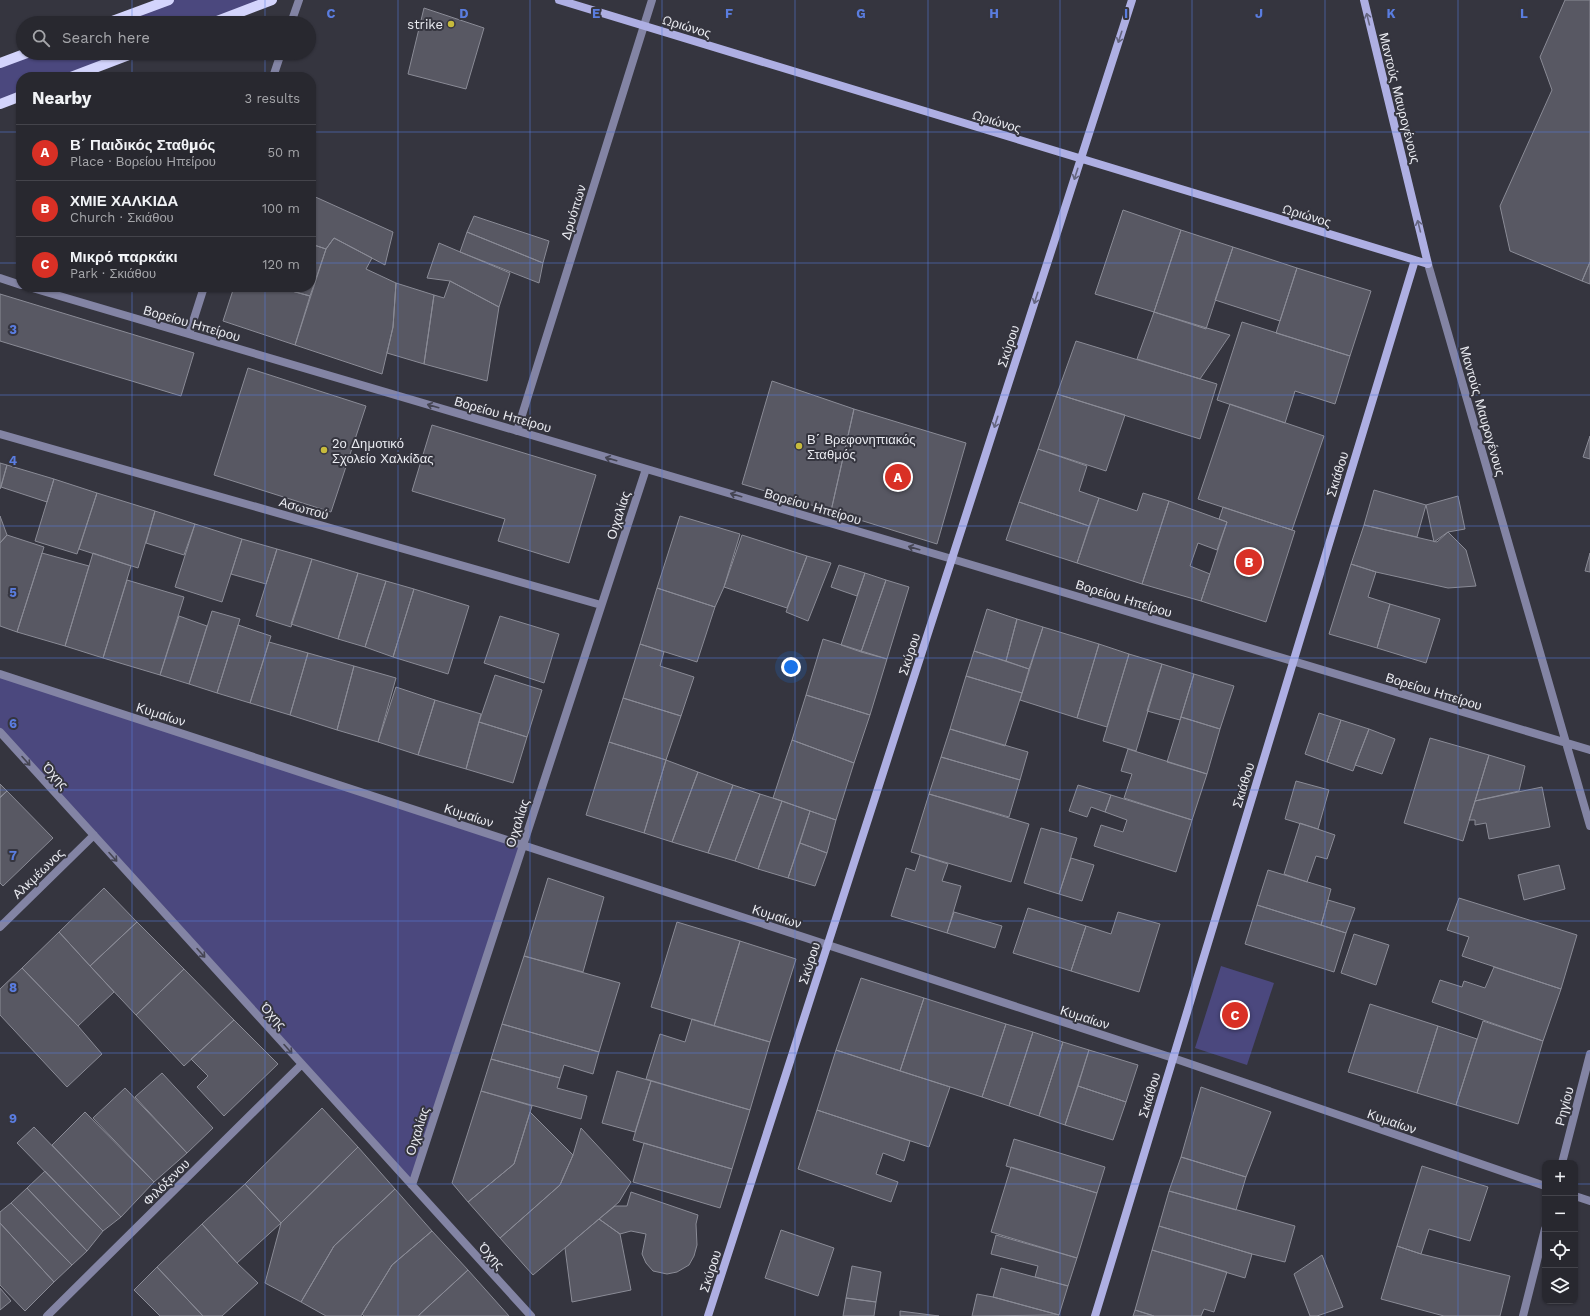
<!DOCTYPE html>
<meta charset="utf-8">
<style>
:root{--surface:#28282f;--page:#34343b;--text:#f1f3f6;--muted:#a5a6aa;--line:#44444b;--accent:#d93025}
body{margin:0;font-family:"Work Sans",sans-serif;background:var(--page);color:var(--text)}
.controls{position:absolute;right:12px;bottom:12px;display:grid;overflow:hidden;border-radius:8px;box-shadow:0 1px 3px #0004}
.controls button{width:36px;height:36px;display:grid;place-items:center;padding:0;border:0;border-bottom:1px solid var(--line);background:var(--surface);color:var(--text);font:20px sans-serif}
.you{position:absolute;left:791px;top:667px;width:14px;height:14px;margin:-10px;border:3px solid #fff;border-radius:50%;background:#1a73e8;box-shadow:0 0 0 6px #1a73e833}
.badge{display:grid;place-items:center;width:26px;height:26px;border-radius:50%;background:var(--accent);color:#fff;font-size:13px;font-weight:700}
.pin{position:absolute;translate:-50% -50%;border:2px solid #fff;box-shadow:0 1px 4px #0006}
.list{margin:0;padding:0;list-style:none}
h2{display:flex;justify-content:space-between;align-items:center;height:52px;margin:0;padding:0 16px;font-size:17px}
h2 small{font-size:13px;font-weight:400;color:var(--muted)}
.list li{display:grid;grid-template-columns:26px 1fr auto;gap:12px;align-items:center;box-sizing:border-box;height:56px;padding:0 16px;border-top:1px solid var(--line)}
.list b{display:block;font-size:15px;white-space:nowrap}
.list p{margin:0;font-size:13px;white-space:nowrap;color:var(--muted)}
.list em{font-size:13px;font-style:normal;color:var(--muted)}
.icon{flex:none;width:22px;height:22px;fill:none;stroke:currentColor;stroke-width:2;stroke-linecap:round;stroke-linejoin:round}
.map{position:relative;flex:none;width:1590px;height:1316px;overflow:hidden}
.search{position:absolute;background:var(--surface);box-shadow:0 1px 3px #0004;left:16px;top:16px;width:300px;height:44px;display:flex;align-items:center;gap:10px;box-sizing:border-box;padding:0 14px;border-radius:22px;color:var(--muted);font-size:15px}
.panel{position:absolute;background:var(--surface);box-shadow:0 1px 3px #0004;left:16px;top:72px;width:300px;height:220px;border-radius:16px}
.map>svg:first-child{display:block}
.green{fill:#4b487e}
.building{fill:#585863;stroke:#8a8b96}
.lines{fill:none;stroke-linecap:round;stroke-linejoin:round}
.street{stroke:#8384a4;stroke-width:8}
.secondary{stroke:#aeafe3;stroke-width:8}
.primary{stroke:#d3d4fc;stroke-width:10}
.oneway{stroke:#656681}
.oneway2{stroke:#454553}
.grid{fill:none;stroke:#5a7de0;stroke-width:1;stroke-opacity:0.55}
.poi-dot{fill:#c7bb3c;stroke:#35353f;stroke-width:1.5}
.labels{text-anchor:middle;stroke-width:4;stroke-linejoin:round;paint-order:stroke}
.poi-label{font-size:13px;fill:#eaebf1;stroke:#35353f;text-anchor:start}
.street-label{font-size:13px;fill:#eaebf1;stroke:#35353f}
.grid-label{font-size:13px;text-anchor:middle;font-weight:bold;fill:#5a7de0;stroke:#35353f;stroke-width:4;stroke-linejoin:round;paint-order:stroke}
</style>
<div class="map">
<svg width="1590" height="1316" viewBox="0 0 1590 1316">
<rect width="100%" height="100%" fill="#35353f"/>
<path class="green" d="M169 0H272L212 23H107Z
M27 53H134L71 77H21V96L0 104V63Z
M0 674 522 845 412 1185 0 732Z
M1221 966 1274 983 1247 1065 1195 1048Z"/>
<path class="building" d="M1565 0H1590V262L1582 281 1510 251 1500 206 1552 90 1540 57Z
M424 8 484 28 466 89 408 74Z
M311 195 393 232 385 265 334 238 326 249 311 244Z
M1123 210 1181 230 1154 312 1095 294Z
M474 216 549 241 543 263 467 232Z
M1181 230 1233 247 1206 329 1154 312Z
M467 232 543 263 539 283 460 252Z
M334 238 372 258 366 269 396 283 393 327 382 374 295 345 326 249Z
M439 243 510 273 499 307 450 281 427 278Z
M311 244 326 249 310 296 277 287H311Z
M1233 247 1297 268 1280 321 1215 300Z
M1590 262V284L1582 281Z
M1297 268 1371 291 1350 356 1276 333Z
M450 281 499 307 487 381 424 364 434 295 444 298Z
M396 283 434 295 424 364 387 353 393 327Z
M234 287H277L310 296 295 345 223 321Z
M0 294 194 353 181 396 0 341Z
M1154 312 1230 335 1200 379 1137 359Z
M1242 322 1350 356 1335 404 1295 391 1285 423 1217 400Z
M1076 341 1217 384 1200 439 1057 394Z
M248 368 366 406 331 512 214 475Z
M772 381 854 409 831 511 742 484Z
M1057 394 1125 415 1106 471 1038 449Z
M1230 404 1324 436 1292 530 1198 499Z
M854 409 966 443 937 544 831 511Z
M432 425 596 475 569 563 498 541 505 519 412 491Z
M1590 436V459L1583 457Z
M1038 449 1087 466 1079 491 1099 498 1089 526 1019 502Z
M0 463 7 465 0 489Z
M7 465 54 479 47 502 1 487Z
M54 479 97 493 77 554 35 541Z
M1374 490 1426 505 1417 537 1364 525Z
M97 493 155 511 138 568 79 549Z
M1143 493 1169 501 1142 584 1077 563 1099 498 1137 511Z
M1458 496 1465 529 1448 532 1434 542 1426 505Z
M1169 501 1227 522 1217 550 1198 543 1190 566 1210 574 1201 601 1142 584Z
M1019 502 1089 526 1077 563 1006 540Z
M1223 507 1295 531 1266 622 1201 601 1227 522 1219 519Z
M155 511 195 524 184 555 146 543Z
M0 516 7 535 0 543Z
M680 516 740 534 724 587 715 607 657 588Z
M195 524 242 539 222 602 175 587Z
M1364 525 1437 542 1448 532 1466 550 1476 586 1448 588 1376 572 1351 564Z
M7 535 44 547 17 632 0 626V543Z
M742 535 807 556 787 608 724 587Z
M242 539 277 549 266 584 231 574Z
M277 549 312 559 291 627 256 616Z
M42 553 89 566 65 646 17 632Z
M93 553 131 566 103 658 65 646Z
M1590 553V572L1585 571Z
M807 556 831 563 808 621 786 612Z
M312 559 358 573 338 639 291 624Z
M1351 564 1376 572 1368 597 1390 604 1377 648 1329 634Z
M839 565 865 573 857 596 831 587Z
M358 573 386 581 365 647 338 639Z
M865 573 886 580 861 652 841 645Z
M127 580 184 597 160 675 103 658Z
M886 580 909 587 887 659 861 652Z
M386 581 414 589 393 657 365 647Z
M657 588 715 607 697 662 640 644Z
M414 589 469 606 448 674 393 657Z
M1390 604 1440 619 1426 663 1377 648Z
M987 609 1017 619 1006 661 974 651Z
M212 611 240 619 217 693 189 684Z
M179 616 207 626 189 684 160 675Z
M500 616 559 634 544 683 484 663Z
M1017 619 1043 627 1029 669 1006 661Z
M238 625 271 636 250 703 217 693Z
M1043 627 1099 644 1077 718 1020 700Z
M823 639 887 659 870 715 806 695Z
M269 642 308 653 290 715 250 703Z
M640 644 664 652 660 666 694 677 681 716 623 698Z
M1099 644 1129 654 1107 727 1077 718Z
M974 651 1029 669 1022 693 966 676Z
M308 653 354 666 337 730 290 715Z
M1129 654 1162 664 1136 751 1103 741Z
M1162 664 1194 674 1180 720 1147 711Z
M354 666 396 678 378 742 337 730Z
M1194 674 1234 686 1220 729 1181 717Z
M495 675 542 690 527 737 479 722Z
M966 676 1022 693 1005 746 950 729Z
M396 687 435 700 418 755 378 742Z
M806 695 870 715 854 763 792 740Z
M623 698 681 716 666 760 609 742Z
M435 700 481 714 466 769 418 755Z
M1319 713 1341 720 1327 762 1305 754Z
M1181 717 1220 729 1207 774 1167 762Z
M1341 720 1369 729 1353 771 1327 762Z
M479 722 527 737 513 783 466 769Z
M950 729 1028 752 1020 780 941 757Z
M1369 729 1395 739 1382 774 1355 765Z
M1430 738 1489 755 1463 841 1404 823Z
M792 740 854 763 836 820 773 798Z
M609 742 666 760 644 833 586 815Z
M1128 749 1207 774 1192 820 1124 798 1132 774 1121 771Z
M1489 755 1525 766 1519 791 1475 801Z
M941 757 1020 780 1009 817 929 794Z
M666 760 698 772 672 842 644 833Z
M698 772 733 785 708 853 672 842Z
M1296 781 1329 790 1318 829 1285 819Z
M0 784 7 791 0 797Z
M733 785 760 794 735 861 708 853Z
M1078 785 1111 795 1105 812 1091 807 1087 817 1069 811Z
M1542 787 1550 827 1489 839 1486 823 1475 825V820H1469L1475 801Z
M7 791 53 838 3 886 0 883V798Z
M760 794 782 801 758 869 735 861Z
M929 794 1029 824 1011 882 911 852Z
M1111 795 1192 820 1176 872 1094 846 1101 825 1123 832 1127 820 1105 812Z
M782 801 810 811 788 878 758 869Z
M810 811 836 820 827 853 800 843Z
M1300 823 1335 835 1327 859 1316 856 1307 882 1284 874Z
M1041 828 1077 838 1059 894 1024 883Z
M800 843 827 853 815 886 788 878Z
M920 855 948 864 942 881 961 886 947 933 891 916 906 868 915 871Z
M1071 858 1094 865 1082 901 1059 894Z
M1559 865 1565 889 1524 900 1518 875Z
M1268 870 1331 889 1321 925 1257 905Z
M548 878 604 897 583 972 524 956Z
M104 888 137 922 90 966 59 932Z
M1459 898 1577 935 1561 989 1462 956 1469 937 1447 930Z
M1328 900 1355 908 1346 933 1321 925Z
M1257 905 1346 933 1334 972 1245 944Z
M1028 908 1086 926 1071 971 1013 953Z
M954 912 1002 926 995 948 947 933Z
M1118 912 1160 924 1139 992 1071 971 1086 926 1111 934Z
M137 922 184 969 136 1015 90 966Z
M677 922 740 941 714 1026 651 1007Z
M59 932 114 992 78 1026 22 968Z
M1354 934 1389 945 1376 985 1341 973Z
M740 941 796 959 770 1042 714 1026Z
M524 956 620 983 599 1052 502 1024Z
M1494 967 1561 989 1543 1041 1432 1002 1440 980 1462 987 1464 981 1485 988Z
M22 968 78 1026 102 1054 67 1087 0 1015V989Z
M184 969 234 1020 184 1066 136 1015Z
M861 978 924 998 900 1071 836 1050Z
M924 998 1006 1024 982 1097 900 1071Z
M1370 1004 1438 1026 1417 1093 1348 1072Z
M692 1019 770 1042 750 1110 646 1079 660 1034 685 1042Z
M234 1020 278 1064 224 1116 197 1087 208 1076 191 1059Z
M1483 1021 1543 1041 1518 1124 1456 1105Z
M502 1024 599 1052 593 1074 564 1065 560 1078 491 1059Z
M1006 1024 1033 1032 1009 1106 982 1097Z
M1438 1026 1477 1039 1456 1105 1417 1093Z
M1033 1032 1063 1042 1039 1116 1009 1106Z
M1063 1042 1089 1050 1065 1125 1039 1116Z
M836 1050 950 1087 929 1147 817 1110Z
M1089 1050 1138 1065 1126 1102 1078 1086Z
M491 1059 560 1078 557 1088 587 1096 581 1119 481 1091Z
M617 1071 651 1081 635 1132 602 1123Z
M162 1073 213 1128 187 1153 135 1097Z
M651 1081 750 1110 732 1169 633 1140Z
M1078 1086 1126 1102 1113 1140 1065 1125Z
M1201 1087 1271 1112 1246 1177 1181 1157Z
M125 1088 187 1153 154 1182 93 1118Z
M481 1091 532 1106 514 1164 468 1202 452 1183Z
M322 1108 358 1147 281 1223 245 1184Z
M817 1110 910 1141 904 1161 883 1153 876 1174 898 1182 891 1202 798 1169Z
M85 1112 154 1182 121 1217 52 1145Z
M530 1112 573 1155 560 1185 500 1238 468 1202 514 1164Z
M34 1127 121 1217 103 1231 17 1143Z
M581 1128 631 1182 619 1202 533 1275 500 1238 560 1185 573 1155Z
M1014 1139 1105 1167 1097 1193 1006 1166Z
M644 1143 732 1169 720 1208 633 1182Z
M358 1147 395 1189 334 1246 301 1302 265 1283 281 1223Z
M1181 1157 1246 1177 1236 1210 1169 1191Z
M1422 1166 1488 1187 1470 1241 1429 1229 1421 1254 1397 1246Z
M1011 1167 1097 1193 1077 1258 991 1232Z
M45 1171 103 1231 87 1251 27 1188Z
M245 1184 281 1223 237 1263 202 1224Z
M27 1188 87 1251 72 1265 11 1203Z
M395 1189 432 1231 392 1265 361 1316H326L301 1302 334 1246Z
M1169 1191 1295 1226 1285 1262 1252 1254 1159 1226Z
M631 1192 698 1215 696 1224 697 1245 694 1256 689 1265 677 1272 667 1274 653 1271 646 1263 642 1254 646 1234 631 1231 620 1234 599 1219 615 1206H627Z
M11 1203 72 1265 54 1282 0 1223V1212Z
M599 1219 620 1234 631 1290 572 1302 565 1248Z
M0 1223 54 1282 25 1311 0 1285Z
M202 1224 237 1263 258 1283 222 1316H203L157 1267Z
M1159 1226 1252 1254 1245 1278 1152 1250Z
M781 1230 834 1248 818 1296 765 1278Z
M432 1231 468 1270 418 1316H364L362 1314 392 1265Z
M996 1235 1077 1258 1068 1286 1035 1277 1038 1266 991 1254Z
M1397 1246 1421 1254 1510 1276 1500 1316H1444L1381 1299Z
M1152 1250 1227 1272 1214 1312 1204 1309 1201 1316H1154L1135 1310Z
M1322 1255 1343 1307 1317 1316H1310L1294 1274Z
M852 1266 881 1272 876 1302 846 1298Z
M157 1267 203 1316H160L134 1290Z
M1001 1268 1068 1286 1059 1315 993 1297Z
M468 1270 509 1316H419L420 1314Z
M0 1288 11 1301 0 1310Z
M977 1294 993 1297 1059 1315 972 1316Z
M846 1298 876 1302 874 1316H843Z
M1135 1310 1154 1316H1133Z
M900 1311 939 1316H900Z"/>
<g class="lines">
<path class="street" d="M291 23 299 0
M273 77 281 53
M1428 264 1590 826
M0 278 21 285
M29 287 952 559 1590 750
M189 334 204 287
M517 431 652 0
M0 434 601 605
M0 674 1173 1058 1545 1186
M0 732 531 1316
M0 927 94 835
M1562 1163 1590 1054
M412 1185 646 469
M1575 1196 1590 1201
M47 1316 302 1064
M1523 1316 1545 1229"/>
<path class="secondary" d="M559 0 1428 264
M1364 0 1428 264
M708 1316 1132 0
M1095 1316 1415 260"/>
<path class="primary" d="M107 23 169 0
M212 23 272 0
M0 63 27 53
M71 77 134 53
M0 104 21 96"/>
</g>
<defs><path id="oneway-shaft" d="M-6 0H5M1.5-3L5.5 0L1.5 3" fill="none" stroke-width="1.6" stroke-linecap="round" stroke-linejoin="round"/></defs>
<g class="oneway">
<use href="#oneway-shaft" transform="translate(1368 19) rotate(-104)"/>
<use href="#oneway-shaft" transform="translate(1120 37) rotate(108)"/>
<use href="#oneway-shaft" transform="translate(1076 174) rotate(108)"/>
<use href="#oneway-shaft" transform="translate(1419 226) rotate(-104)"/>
<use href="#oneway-shaft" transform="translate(1036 298) rotate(108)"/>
<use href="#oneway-shaft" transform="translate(996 422) rotate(108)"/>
</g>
<g class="oneway2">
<use href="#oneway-shaft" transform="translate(433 406) rotate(-164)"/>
<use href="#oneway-shaft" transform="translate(611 459) rotate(-164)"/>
<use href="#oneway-shaft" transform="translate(736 495) rotate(-164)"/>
<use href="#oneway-shaft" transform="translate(914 548) rotate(-164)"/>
<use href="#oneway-shaft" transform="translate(26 761) rotate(48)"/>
<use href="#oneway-shaft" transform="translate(113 857) rotate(48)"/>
<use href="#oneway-shaft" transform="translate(201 953) rotate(48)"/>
<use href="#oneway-shaft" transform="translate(288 1049) rotate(48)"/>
</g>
<path class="grid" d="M132 0V23M265 0V23M398 0V1316M530 0V1316M662 0V1316M795 0V1316M928 0V1316M1060 0V1316M1192 0V1316M1325 0V1316M1458 0V1316M132 53V77M265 53V77M0 132H21M311 132H1590M0 263H21M311 263H1590M132 287V1316M265 287V1316M0 395H1590M0 526H1590M0 658H1590M0 790H1590M0 921H1590M0 1053H1590M0 1184H1545M1575 1184H1590"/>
<g class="poi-dot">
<circle cx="451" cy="24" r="4"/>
<circle cx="799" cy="446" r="4"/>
<circle cx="324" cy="450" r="4"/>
</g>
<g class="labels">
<g class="poi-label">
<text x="443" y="29" text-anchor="end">strike</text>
<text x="807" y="444">Β΄ Βρεφονηπιακός<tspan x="807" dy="15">Σταθμός</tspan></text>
<text x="332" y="448">2ο Δημοτικό<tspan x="332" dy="15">Σχολείο Χαλκίδας</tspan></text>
</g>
<g class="street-label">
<text transform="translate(687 26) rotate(17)" y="5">Ωριώνος</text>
<text transform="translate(1400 98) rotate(76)" y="5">Μαντούς Μαυρογένους</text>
<text transform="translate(997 121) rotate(17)" y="5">Ωριώνος</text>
<text transform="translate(573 212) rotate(-73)" y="5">Δρυόπων</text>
<text transform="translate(1307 215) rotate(17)" y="5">Ωριώνος</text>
<text transform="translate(192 323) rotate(16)" y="5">Βορείου Ηπείρου</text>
<text transform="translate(1008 346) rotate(-72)" y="5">Σκύρου</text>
<text transform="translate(1483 411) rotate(74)" y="5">Μαντούς Μαυρογένους</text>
<text transform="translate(503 414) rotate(16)" y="5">Βορείου Ηπείρου</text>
<text transform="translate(1337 474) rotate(-73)" y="5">Σκιάθου</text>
<text transform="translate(813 506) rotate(16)" y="5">Βορείου Ηπείρου</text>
<text transform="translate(304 508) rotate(16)" y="5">Ασωπού</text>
<text transform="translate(618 515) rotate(-72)" y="5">Οιχαλίας</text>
<text transform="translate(1124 598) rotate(17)" y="5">Βορείου Ηπείρου</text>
<text transform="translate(909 654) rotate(-72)" y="5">Σκύρου</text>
<text transform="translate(1434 691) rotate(17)" y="5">Βορείου Ηπείρου</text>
<text transform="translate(161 714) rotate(18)" y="5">Κυμαίων</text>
<text transform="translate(56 776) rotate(48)" y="5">Όχης</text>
<text transform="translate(1243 785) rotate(-73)" y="5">Σκιάθου</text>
<text transform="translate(469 815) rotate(18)" y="5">Κυμαίων</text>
<text transform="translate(517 823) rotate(-72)" y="5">Οιχαλίας</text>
<text transform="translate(38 873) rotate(-44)" y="5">Αλκμέωνος</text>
<text transform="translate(777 916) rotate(18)" y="5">Κυμαίων</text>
<text transform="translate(809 963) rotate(-72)" y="5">Σκύρου</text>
<text transform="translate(274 1016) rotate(48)" y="5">Όχης</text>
<text transform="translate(1085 1017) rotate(18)" y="5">Κυμαίων</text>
<text transform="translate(1149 1095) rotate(-73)" y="5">Σκιάθου</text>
<text transform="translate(1564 1106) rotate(-75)" y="5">Ρηγίου</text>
<text transform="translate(1392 1121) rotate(19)" y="5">Κυμαίων</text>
<text transform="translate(417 1131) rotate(-72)" y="5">Οιχαλίας</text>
<text transform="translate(166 1182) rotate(-45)" y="5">Φιλόξενου</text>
<text transform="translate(492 1256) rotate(48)" y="5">Όχης</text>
<text transform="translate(710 1271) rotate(-72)" y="5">Σκύρου</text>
</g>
</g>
<g class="grid-label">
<text x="331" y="18">C</text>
<text x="464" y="18">D</text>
<text x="596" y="18">E</text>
<text x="729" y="18">F</text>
<text x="861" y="18">G</text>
<text x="994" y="18">H</text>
<text x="1126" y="18">I</text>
<text x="1259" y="18">J</text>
<text x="1391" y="18">K</text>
<text x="1524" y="18">L</text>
<text x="13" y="334">3</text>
<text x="13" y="465">4</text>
<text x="13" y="597">5</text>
<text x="13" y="728">6</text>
<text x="13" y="860">7</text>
<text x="13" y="992">8</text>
<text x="13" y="1123">9</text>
</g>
</svg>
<div class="controls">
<button>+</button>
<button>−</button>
<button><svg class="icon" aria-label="locate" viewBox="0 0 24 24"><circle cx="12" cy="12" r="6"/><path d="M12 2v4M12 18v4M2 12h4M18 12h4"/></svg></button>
<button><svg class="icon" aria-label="layers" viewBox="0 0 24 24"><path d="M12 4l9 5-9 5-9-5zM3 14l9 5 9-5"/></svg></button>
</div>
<div class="you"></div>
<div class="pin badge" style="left:898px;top:477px">A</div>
<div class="pin badge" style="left:1249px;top:562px">B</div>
<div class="pin badge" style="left:1235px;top:1015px">C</div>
<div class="search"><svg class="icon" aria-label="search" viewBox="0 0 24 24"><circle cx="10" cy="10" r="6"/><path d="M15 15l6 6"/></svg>Search here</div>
<section class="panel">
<h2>Nearby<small>3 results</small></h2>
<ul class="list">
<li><span class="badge">A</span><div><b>Β΄ Παιδικός Σταθμός</b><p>Place · Βορείου Ηπείρου</p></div><em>50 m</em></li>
<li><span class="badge">B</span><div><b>ΧΜΙΕ ΧΑΛΚΙΔΑ</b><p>Church · Σκιάθου</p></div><em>100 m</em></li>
<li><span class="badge">C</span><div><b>Μικρό παρκάκι</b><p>Park · Σκιάθου</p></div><em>120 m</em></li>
</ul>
</section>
</div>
